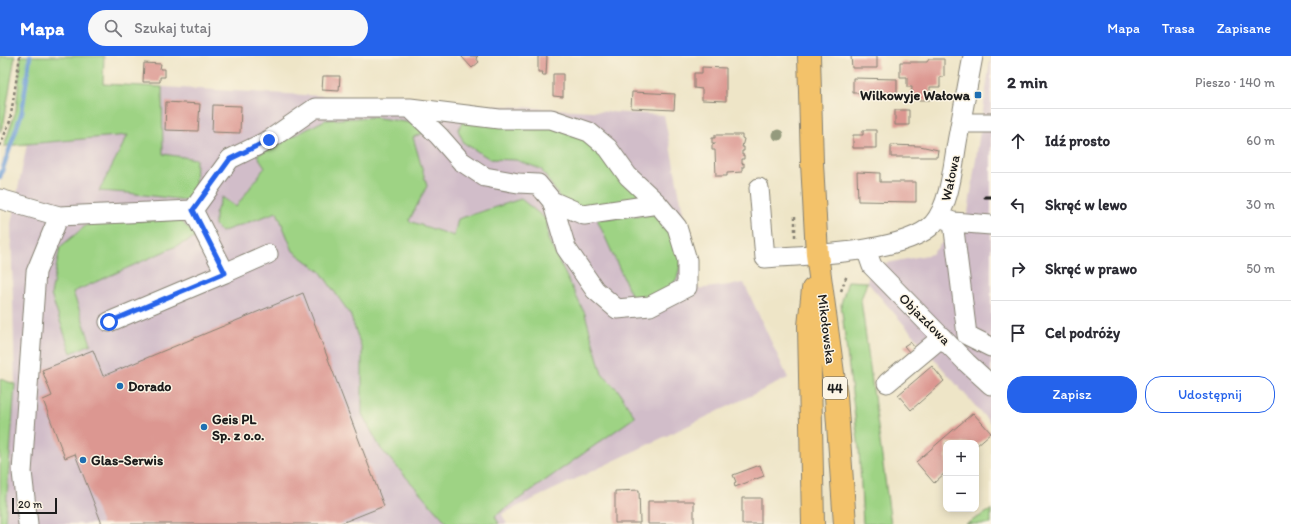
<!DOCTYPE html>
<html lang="pl">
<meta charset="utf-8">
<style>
:root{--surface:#fff;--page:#f7f7f7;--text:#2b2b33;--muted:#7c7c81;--line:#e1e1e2;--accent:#2563eb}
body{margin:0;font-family:Itim,sans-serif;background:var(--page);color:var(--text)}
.controls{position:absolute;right:12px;bottom:12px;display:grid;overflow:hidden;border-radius:8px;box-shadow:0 2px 10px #0003}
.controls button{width:36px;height:36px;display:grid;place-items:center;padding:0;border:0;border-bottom:1px solid var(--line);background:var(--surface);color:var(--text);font:20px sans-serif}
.scale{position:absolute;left:12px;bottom:10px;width:45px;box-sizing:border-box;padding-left:4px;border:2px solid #1c1c1c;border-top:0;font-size:11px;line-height:14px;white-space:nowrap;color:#1c1c1c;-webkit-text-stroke:3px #fcf5e5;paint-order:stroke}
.stop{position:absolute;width:12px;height:12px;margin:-9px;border:3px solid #2563eb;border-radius:50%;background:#fff}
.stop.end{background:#2563eb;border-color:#fff;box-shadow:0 1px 4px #0008}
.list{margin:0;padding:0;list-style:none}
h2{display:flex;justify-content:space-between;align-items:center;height:52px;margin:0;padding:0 16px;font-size:17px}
h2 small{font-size:13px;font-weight:400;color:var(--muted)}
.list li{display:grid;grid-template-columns:26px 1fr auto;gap:12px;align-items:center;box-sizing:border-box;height:64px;padding:0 16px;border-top:1px solid var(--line)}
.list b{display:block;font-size:15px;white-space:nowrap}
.list em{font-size:13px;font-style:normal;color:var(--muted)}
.actions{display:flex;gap:8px;padding:12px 16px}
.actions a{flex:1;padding:9px 0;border:1px solid var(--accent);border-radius:16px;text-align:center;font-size:14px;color:var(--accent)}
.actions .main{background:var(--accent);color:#fff}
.icon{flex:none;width:22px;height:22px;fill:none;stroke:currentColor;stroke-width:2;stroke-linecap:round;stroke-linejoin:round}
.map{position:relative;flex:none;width:991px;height:468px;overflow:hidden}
header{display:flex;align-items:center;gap:24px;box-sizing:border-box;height:56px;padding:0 20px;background:var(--accent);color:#fff}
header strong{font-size:19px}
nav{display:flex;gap:22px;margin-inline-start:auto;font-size:14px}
.search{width:280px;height:36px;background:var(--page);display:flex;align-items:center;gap:10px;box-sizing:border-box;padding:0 14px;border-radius:22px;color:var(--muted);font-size:15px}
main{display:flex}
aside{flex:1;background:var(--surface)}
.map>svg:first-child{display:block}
.industrial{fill:#d1bdc9}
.green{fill:#9ed384;stroke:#5d7850}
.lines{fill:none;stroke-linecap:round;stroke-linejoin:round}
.stream{stroke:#6c9cd6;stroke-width:4.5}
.building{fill:#dc9791}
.minor-casing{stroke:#858072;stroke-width:21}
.major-casing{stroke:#858072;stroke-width:24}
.path{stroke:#858072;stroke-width:2.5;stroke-dasharray:3 3;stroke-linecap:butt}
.minor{stroke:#fff;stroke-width:19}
.major{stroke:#f3c26a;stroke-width:22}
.rail{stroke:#1c1c1c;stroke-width:3}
.tree{fill:#949a7d}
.route{stroke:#2563eb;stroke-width:5}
.poi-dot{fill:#1f6fb2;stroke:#fcf5e5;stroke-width:1.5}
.labels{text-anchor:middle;stroke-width:3;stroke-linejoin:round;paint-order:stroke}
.shield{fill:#fcf5e5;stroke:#5f5d58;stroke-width:1}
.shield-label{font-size:13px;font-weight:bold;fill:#1c1c1c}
.poi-label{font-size:14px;font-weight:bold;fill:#1c1c1c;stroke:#fcf5e5;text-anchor:start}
.street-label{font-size:14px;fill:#1c1c1c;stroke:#fcf5e5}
</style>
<header>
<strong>Mapa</strong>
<div class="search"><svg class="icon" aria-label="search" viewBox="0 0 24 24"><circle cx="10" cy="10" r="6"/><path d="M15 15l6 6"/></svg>Szukaj tutaj</div>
<nav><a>Mapa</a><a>Trasa</a><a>Zapisane</a></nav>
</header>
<main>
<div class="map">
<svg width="991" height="468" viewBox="0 0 991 468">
<rect width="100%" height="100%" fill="#fcf5e5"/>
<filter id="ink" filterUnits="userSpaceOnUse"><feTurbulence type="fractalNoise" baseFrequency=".025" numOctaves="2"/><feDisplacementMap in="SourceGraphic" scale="8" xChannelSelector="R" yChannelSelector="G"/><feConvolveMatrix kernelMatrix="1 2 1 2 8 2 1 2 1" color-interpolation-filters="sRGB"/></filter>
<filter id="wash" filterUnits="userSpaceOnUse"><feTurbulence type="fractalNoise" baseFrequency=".012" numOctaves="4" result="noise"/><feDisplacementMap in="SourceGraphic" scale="16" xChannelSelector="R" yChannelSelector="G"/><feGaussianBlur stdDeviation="0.9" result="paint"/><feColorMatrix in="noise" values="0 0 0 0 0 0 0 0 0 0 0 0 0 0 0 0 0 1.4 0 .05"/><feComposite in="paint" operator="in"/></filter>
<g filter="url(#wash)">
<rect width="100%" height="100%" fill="#eee5c7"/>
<path class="industrial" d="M991 0V368L867 226 872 210 932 198 968 157Z
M126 29 664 59 698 233 744 227 788 322 502 458 507 468H5L15 328 11 168 27 88 128 79Z"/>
<path class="green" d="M0 0H15L4 66 0 76Z
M21 0H104L103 28 162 31 163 98 196 103 195 141 185 144 128 137 99 135 128 79 4 90 16 54Z
M373 61 412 67 424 77 413 81 427 130 409 165 454 180 458 163 521 143 547 164 548 183 585 258 602 318 618 334 635 361 495 460 499 468H448L381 393 362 358V293L350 258 320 215 293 195 277 156 221 176 215 169V158L222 141 236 151 265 111 257 99 325 64Z
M464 65 552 71 593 85 647 145 585 153 562 145 541 113 516 104 490 103 464 87 458 74Z
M660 158 672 174 681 206 677 222 670 233 648 244 633 243 597 163Z
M179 163 197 181 73 236 91 288 71 297 51 239 60 191 89 167Z
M848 225 867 226 861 244 891 468H863L859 393 841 248Z
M0 323 15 328 5 468H0Z
M991 453V468H966L991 454Z"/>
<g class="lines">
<path class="stream" d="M0 121 22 56 30 0"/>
</g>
<g id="blocks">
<path class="building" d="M461 0H478L476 2 479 6 472 12Z
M538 0H547L546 19H542L543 16H538Z
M851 0H877V12H852Z
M929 3H944V21H940V31H930V44H911L912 31H907V21H900V6H927Z
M144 7 161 8 160 13H165V21H160V26H143Z
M702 11 726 12V45L702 44V33L694 32V17H702Z
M553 18H563V41L553 40Z
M323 20H340L339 35 322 34Z
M853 22 897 23V37H853Z
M632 36 675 38 674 54 631 52Z
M166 46 200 48 198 75 165 74Z
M213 49 241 50 240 77 212 76Z
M895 54H909V69H895Z
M863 74H876V92H853V79H863Z
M715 79H742V82L744 83 742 91H744V95H742V99H744V103H742V108L744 107V111H742V116L727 117V120H716L715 94H712V89L715 88V87H712V82H715Z
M891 89 920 90 938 94 937 101H891Z
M857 116 880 117V126H916V146L858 145Z
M303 237 384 450 339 468H102L75 398 65 402 43 344 52 340 42 314 93 294 103 320Z
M910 286 915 292 910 297 904 290Z
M932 310 944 325 911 354 898 339Z
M973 357 991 377 976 390V387H946V416L934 427 916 406Z
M760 409 764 420 735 431 734 427 736 426 733 419Z
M639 434 640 467H615V435Z
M742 442H761V468H742Z
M648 445H694V468H648Z"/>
</g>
</g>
<g filter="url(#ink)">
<use href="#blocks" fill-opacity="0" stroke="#858072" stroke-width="1"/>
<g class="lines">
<g class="minor-casing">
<path id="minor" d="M961 67H991
M759 132 765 202C805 199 906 197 933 168 951 147 953 107 958 81 963 54 968 27 973 0
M0 143 59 160 193 154 225 217 109 266
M552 145 584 159 658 148
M193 154 230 103 269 84 315 52H410L439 80 461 105 485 121 518 127 538 128 552 145 566 192 595 234 617 253 650 250 687 231V204L677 171 658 148 628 120 608 92 589 76 551 63H499L410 52
M942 162 953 166 991 169
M953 166 967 279 991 291
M866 193 872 210 967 307 991 329
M225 217 268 198
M887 327 942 281
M28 468 22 416 36 216 59 160"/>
</g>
<g class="major-casing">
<path id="major" d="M809 0 812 107 817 198 836 340 845 468
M813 468 809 270 813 233"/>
</g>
<path class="path" d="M0 90 10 65 20 0
M795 160V183
M841 235 847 219"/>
<use href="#minor" class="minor"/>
<use href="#major" class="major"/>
<path class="rail" d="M985 141H991"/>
</g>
<circle class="tree" cx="778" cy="79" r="5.5"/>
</g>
<g class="lines" filter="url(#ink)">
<path class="route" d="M109 266 225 217 193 154 230 103 269 84"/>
</g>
<g class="poi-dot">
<rect x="974" y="35" width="8" height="8" rx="2"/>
<circle cx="120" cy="330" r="4"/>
<circle cx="204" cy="371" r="4"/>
<circle cx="83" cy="404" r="4"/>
</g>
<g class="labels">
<rect class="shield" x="823" y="321" width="24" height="22" rx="3"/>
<g class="shield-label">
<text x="835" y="337">44</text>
</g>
<g class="poi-label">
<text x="970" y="44" text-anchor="end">Wilkowyje Wałowa</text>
<text x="128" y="335">Dorado</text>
<text x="212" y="368">Geis PL<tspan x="212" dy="16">Sp. z o.o.</tspan></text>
<text x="91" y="409">Glas-Serwis</text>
</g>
<g class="street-label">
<text transform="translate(950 122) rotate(-78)" y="5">Wałowa</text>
<text transform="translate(925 263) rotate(45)" y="5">Objazdowa</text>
<text transform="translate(827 273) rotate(83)" y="5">Mikołowska</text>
</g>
</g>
</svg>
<div class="controls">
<button>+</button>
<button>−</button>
</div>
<div class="scale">20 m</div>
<div class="stop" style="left:109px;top:266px"></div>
<div class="stop end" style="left:269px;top:84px"></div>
</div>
<aside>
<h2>2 min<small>Pieszo · 140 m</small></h2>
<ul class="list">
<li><svg class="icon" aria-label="ahead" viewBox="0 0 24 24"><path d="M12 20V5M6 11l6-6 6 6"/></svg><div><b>Idź prosto</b></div><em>60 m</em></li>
<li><svg class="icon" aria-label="left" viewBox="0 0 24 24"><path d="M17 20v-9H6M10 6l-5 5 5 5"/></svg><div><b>Skręć w lewo</b></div><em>30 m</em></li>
<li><svg class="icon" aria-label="right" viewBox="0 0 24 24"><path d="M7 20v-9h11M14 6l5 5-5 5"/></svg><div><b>Skręć w prawo</b></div><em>50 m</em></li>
<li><svg class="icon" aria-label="arrive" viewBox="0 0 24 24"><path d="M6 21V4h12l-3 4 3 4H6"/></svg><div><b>Cel podróży</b></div></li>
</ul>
<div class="actions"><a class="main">Zapisz</a><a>Udostępnij</a></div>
</aside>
</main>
